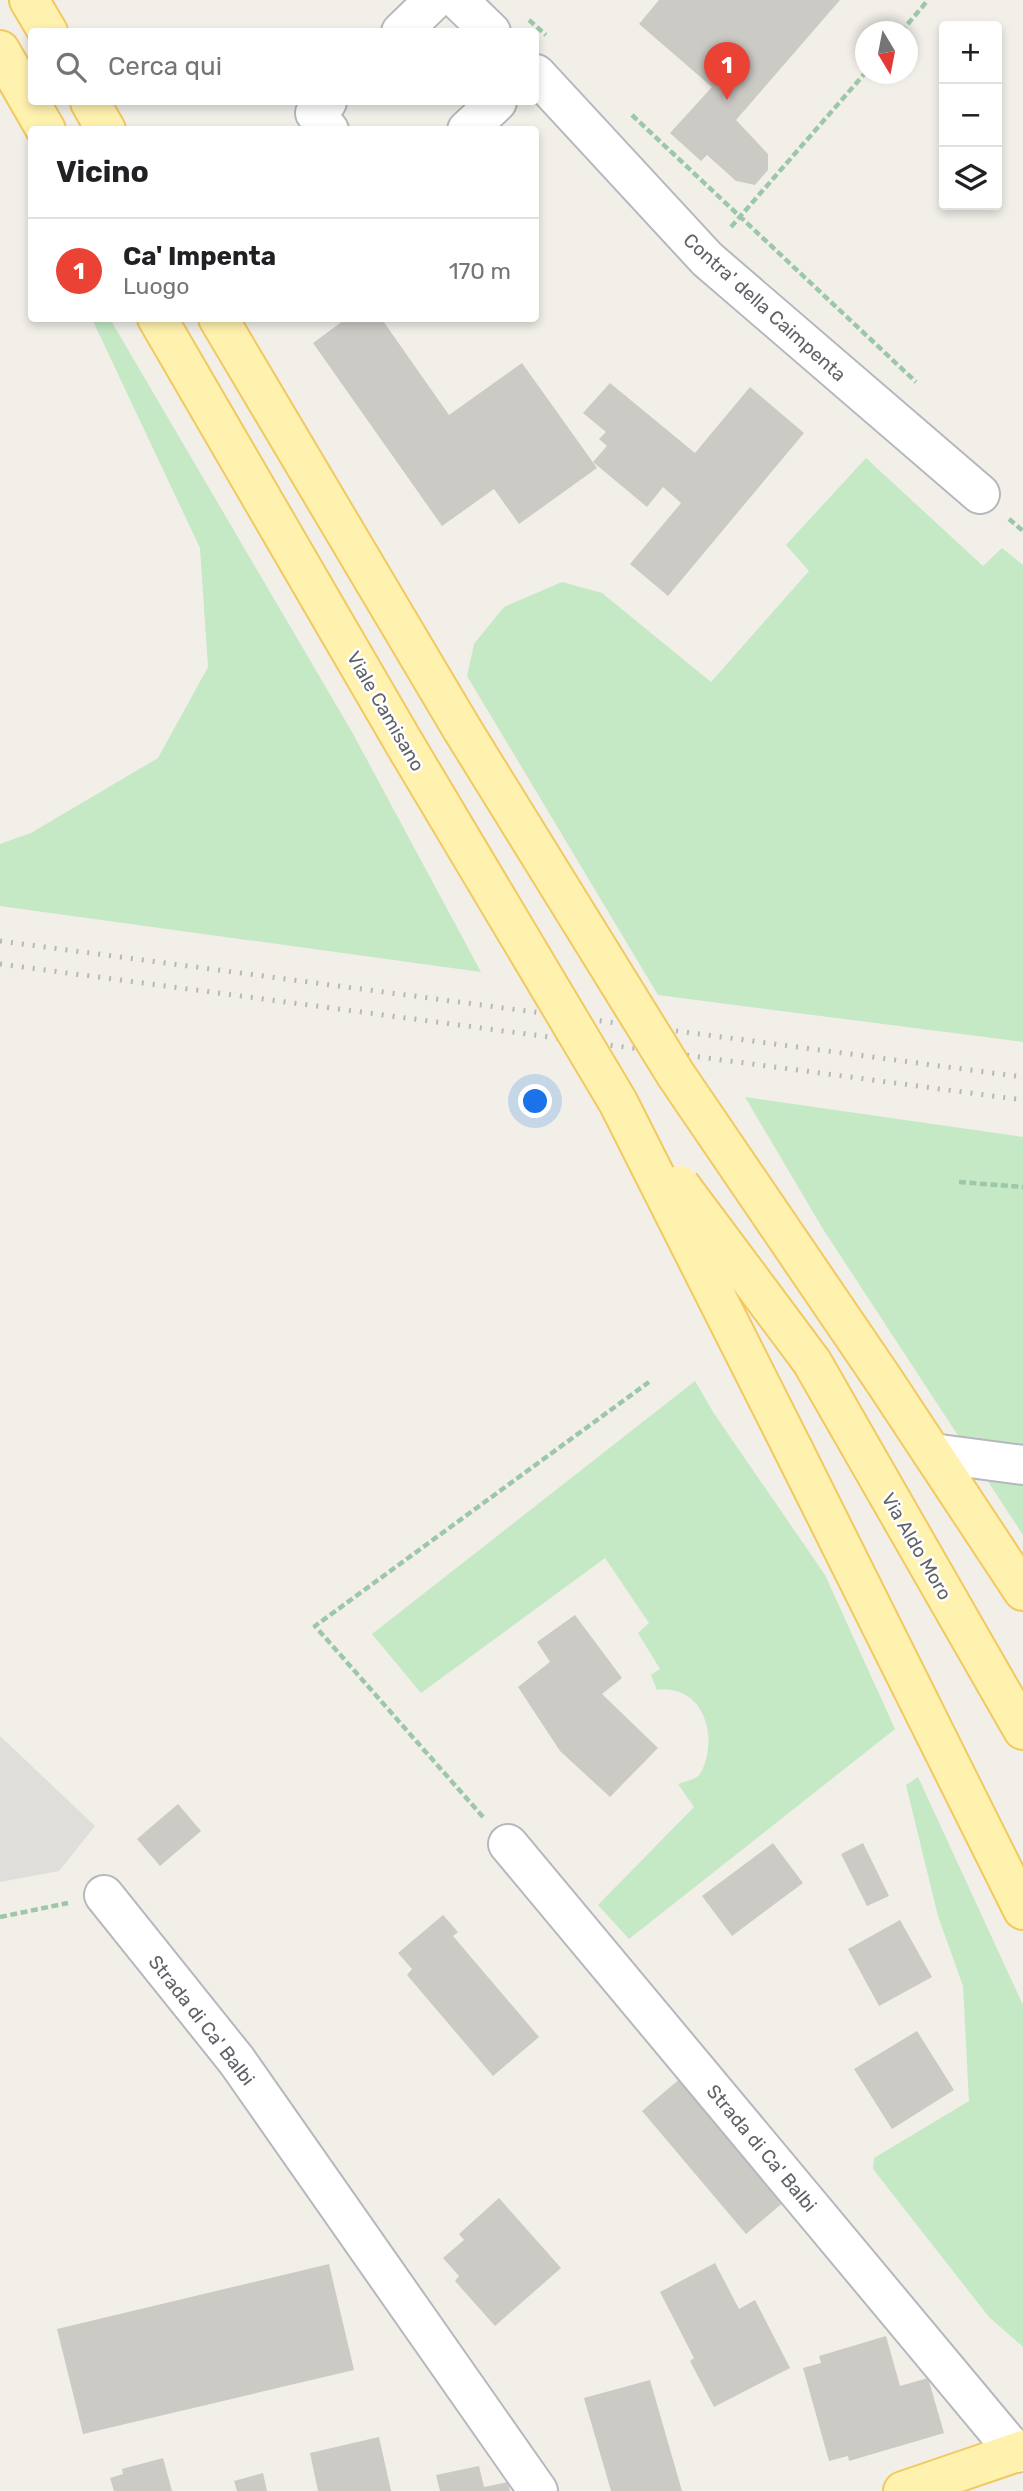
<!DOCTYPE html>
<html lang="it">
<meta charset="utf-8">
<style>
:root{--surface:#fff;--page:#f2f2f2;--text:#202124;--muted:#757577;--line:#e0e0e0;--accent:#ea4335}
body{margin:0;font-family:Rubik,sans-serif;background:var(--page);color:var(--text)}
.controls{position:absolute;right:21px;top:21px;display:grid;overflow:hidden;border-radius:7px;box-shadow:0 4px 10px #0003}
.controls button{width:63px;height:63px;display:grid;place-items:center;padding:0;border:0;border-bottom:2px solid var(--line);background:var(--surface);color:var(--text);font:35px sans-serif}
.compass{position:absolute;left:855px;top:21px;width:63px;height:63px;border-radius:50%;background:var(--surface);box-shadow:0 4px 10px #0003;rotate:170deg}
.you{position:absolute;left:536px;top:1102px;width:24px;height:24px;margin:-18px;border:5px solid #fff;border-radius:50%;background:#1a73e8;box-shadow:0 0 0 10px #1a73e833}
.badge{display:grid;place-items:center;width:46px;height:46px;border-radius:50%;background:var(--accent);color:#fff;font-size:23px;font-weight:700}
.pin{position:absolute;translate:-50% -58px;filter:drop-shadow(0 2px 4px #0008)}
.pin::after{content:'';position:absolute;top:37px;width:24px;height:21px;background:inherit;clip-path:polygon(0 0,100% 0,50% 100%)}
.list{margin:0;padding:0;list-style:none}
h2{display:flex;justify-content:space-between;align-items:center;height:91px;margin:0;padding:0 28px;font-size:30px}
h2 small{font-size:23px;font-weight:400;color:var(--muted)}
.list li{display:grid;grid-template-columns:46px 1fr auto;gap:21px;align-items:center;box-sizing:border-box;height:105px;padding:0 28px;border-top:2px solid var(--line)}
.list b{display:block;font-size:26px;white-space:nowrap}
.list p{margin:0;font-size:23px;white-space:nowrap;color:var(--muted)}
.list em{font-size:23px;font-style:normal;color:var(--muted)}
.icon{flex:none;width:38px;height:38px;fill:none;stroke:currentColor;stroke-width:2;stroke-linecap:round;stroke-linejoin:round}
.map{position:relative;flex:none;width:1023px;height:2491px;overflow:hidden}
.search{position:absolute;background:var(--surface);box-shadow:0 4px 10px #0003;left:28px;top:28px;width:511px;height:77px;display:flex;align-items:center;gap:18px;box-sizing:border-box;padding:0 24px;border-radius:7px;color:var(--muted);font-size:26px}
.panel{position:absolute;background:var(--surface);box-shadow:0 4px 10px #0003;left:28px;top:126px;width:511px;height:196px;border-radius:7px}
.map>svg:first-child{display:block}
.industrial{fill:#e0deda}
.green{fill:#c5e8c5}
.building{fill:#cccac5}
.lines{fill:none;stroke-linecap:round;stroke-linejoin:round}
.minor-casing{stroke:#b5b8bc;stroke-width:42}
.major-casing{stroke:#f2c960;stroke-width:42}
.path{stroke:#9cc7a9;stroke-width:4.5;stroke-dasharray:7 3.5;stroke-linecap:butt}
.minor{stroke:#fff;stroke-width:38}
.major{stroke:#fff2af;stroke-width:38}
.rail{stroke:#b6b7b8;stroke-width:5;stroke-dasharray:2 9;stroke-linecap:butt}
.major-bridge-casing{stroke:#f2c960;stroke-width:42;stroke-linecap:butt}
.major-bridge{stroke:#fff2af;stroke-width:38}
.labels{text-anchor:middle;stroke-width:5;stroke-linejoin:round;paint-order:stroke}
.street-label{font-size:19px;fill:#5f6368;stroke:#fff}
</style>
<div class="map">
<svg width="1023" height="2491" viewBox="0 0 1023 2491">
<rect width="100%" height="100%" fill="#f1efe8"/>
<path class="industrial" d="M0 1736 95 1826 59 1871 0 1882Z"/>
<path class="green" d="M92 319H110L352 732 481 972 0 906V844L31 833 158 758 208 667 200 548Z
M866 458 983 566 1002 548 1023 565V1042L658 995 467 676 474 644 504 607 562 582 602 593 711 682 809 571 786 545Z
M745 1097 1023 1137V1535L823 1229Z
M695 1381 713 1412 825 1575 895 1729 629 1939 598 1905 694 1807 678 1784C683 1782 693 1780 698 1776 703 1772 705 1762 707 1756 714 1721 696 1685 657 1690L651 1675 660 1669 638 1633 649 1623 605 1558 421 1693 372 1634Z
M918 1777 1023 2005V2347L989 2317 873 2169 874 2158 969 2101 963 1986 938 1916 906 1785Z"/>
<path class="building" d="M659 0H840L736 120 768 154V170L755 185 736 181 707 155 701 161 670 133 712 87 639 24Z
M347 318H381L449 415 522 363 597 468 519 524 494 489 442 526 313 343Z
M610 383 695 453 750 387 804 433 668 596 630 564 681 503 663 487 647 507 593 462 607 446 599 439 606 432 583 413Z
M575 1615 622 1678 602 1694 658 1748 610 1797 560 1751 518 1687 550 1662 537 1642Z
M178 1804 201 1831 160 1866 137 1839Z
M773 1843 803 1883 732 1936 702 1896Z
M863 1843 889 1896 867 1906 841 1854Z
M443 1915 458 1932 453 1936 539 2037 493 2076 407 1975 412 1969 398 1953Z
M900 1920 932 1977 879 2006 848 1949Z
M917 2031 954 2090 892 2129 854 2069Z
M682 2077 786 2200 746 2234 642 2111Z
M499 2198 561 2268 495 2326 455 2281 459 2276 443 2258 464 2240 459 2234Z
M715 2263 739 2309 755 2300 790 2368 714 2407 690 2361 694 2358 660 2292Z
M329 2264 354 2370 83 2434 57 2329Z
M886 2336 900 2386 928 2378 944 2433 849 2461 848 2456 829 2461 803 2368 821 2363 819 2356Z
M650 2380 682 2491H611L584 2398Z
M379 2437 391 2491H318L310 2453Z
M163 2458 172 2491H114L110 2478 123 2474 122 2469Z
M479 2466 484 2487 508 2482 510 2491H440L436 2475Z
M263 2473 267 2491H237L234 2481Z"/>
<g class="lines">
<g class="minor-casing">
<path id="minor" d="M458 0 491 32
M401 32 434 0
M536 74 707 259 980 494
M327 102 315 113 329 130
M467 130 497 102
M932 1453 1023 1465
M508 1844 1016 2453
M104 1895 237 2061 538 2491"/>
</g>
<g class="major-casing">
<path id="major" d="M29 0 48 32
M0 50 46 130
M90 102 106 130
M157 318 404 743
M218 318 462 729
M812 1362 1023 1730
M883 1379 1023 1591
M793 1449 1023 1910
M903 2491 1023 2450"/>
</g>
<path class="path" d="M529 20 546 35
M901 32 928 0
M632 115 916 382
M731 227 866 72
M1009 519 1023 531
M959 1182 1023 1187
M483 1817 315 1626 649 1382
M0 1917 68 1903"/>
<use href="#minor" class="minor"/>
<use href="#major" class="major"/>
<path class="rail" d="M0 941 1023 1077
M0 964 1023 1100"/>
<g class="major-bridge-casing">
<path id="major-bridge" d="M462 729 676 1075 883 1379
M404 743 618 1102 793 1449
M680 1185 812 1362"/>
</g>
<use href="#major-bridge" class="major-bridge"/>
</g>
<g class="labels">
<g class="street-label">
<text transform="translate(765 307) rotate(42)" y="7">Contra' della Caimpenta</text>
<text transform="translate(386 711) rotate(60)" y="7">Viale Camisano</text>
<text transform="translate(917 1546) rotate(60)" y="7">Via Aldo Moro</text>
<text transform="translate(202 2020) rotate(52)" y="7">Strada di Ca' Balbi</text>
<text transform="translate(762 2148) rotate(50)" y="7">Strada di Ca' Balbi</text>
</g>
</g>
</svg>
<div class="controls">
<button>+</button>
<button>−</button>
<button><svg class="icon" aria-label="layers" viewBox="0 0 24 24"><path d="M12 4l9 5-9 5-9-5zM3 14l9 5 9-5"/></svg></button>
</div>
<svg class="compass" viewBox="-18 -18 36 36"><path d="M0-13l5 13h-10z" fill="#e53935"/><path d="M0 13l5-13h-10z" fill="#757577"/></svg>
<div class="you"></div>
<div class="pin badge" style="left:727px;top:100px">1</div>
<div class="search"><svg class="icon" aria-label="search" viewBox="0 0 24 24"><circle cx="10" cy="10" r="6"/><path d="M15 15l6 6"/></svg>Cerca qui</div>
<section class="panel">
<h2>Vicino<small></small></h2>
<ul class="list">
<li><span class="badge">1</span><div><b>Ca' Impenta</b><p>Luogo</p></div><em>170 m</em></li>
</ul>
</section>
</div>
